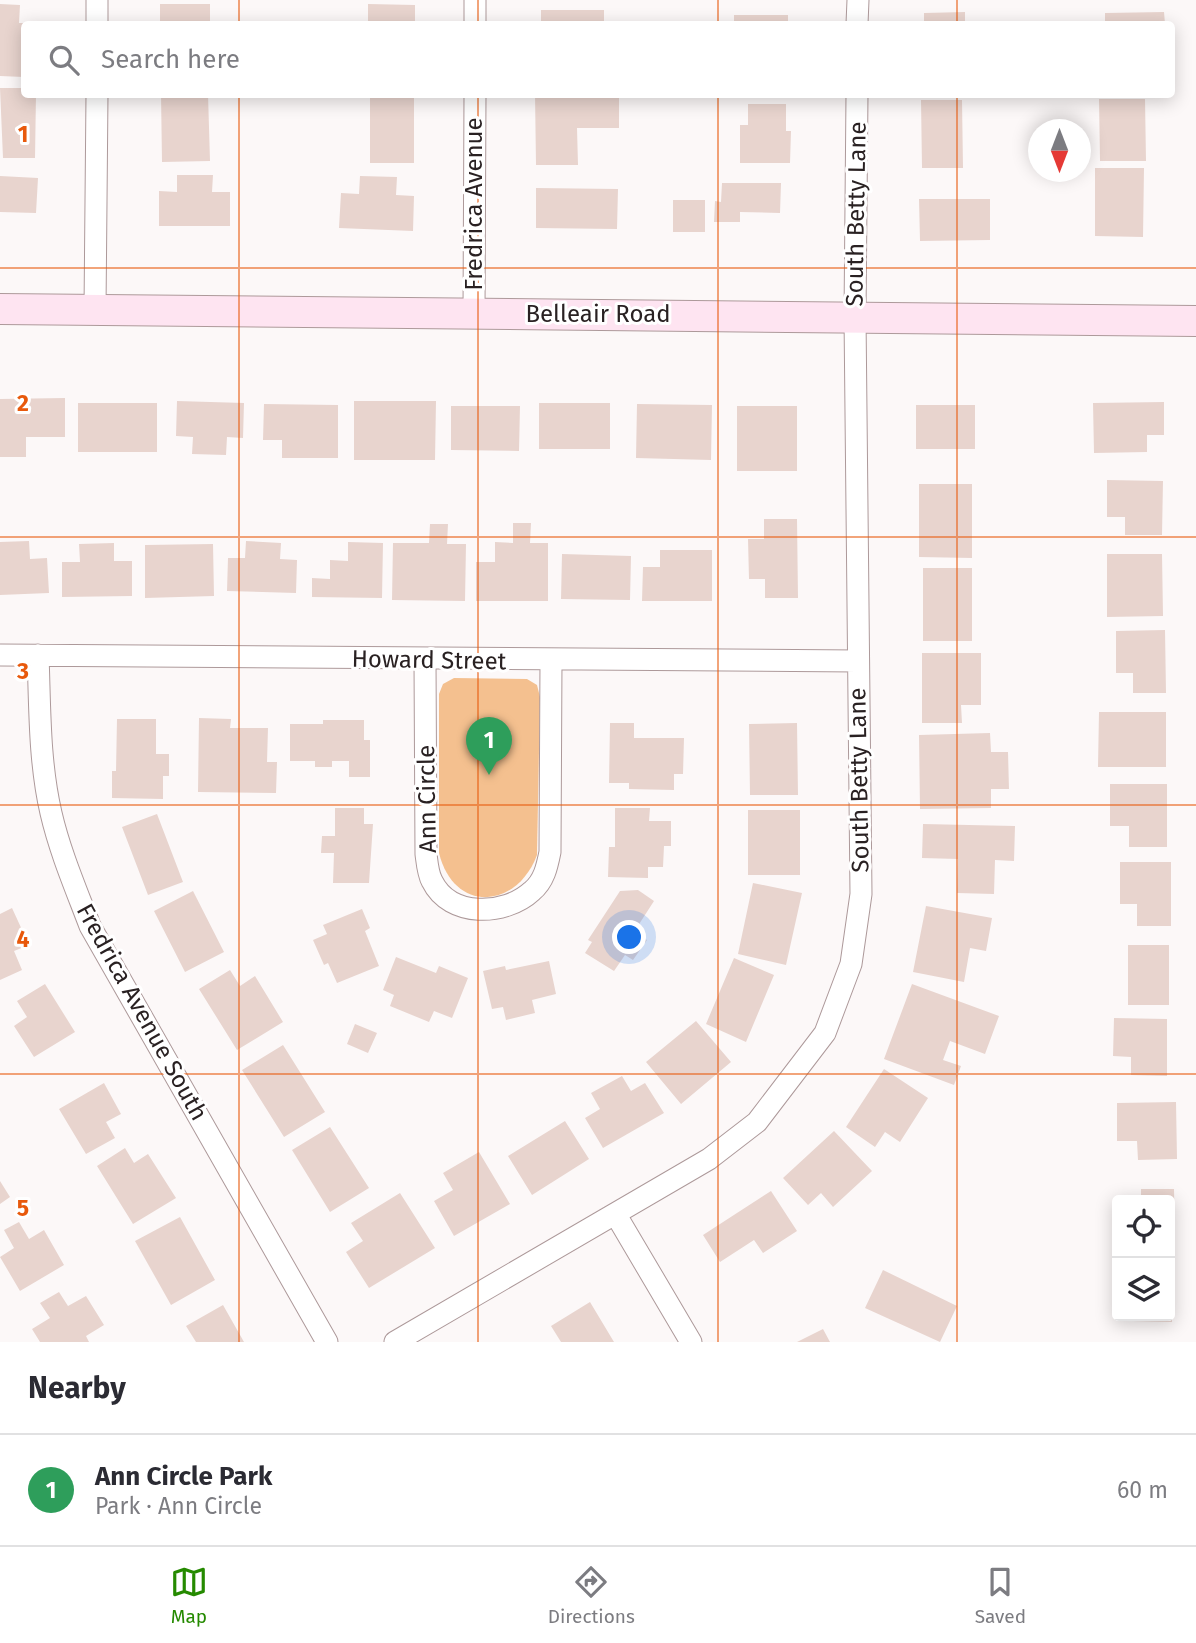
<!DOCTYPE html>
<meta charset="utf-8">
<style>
:root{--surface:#fff;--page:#f2f2f3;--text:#2b2b33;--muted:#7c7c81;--line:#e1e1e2;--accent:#258a00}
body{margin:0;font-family:"Fira Sans",sans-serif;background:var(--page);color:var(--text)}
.controls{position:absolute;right:21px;bottom:21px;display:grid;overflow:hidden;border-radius:7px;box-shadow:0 4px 18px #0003}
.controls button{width:63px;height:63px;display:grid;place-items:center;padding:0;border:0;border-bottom:2px solid var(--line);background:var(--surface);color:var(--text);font:35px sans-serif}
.compass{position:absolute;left:1028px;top:119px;width:63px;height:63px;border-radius:50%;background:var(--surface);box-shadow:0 4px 18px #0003;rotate:180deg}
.you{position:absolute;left:630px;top:938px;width:24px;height:24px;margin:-18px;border:5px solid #fff;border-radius:50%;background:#1a73e8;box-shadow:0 0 0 10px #1a73e833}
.badge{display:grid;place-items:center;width:46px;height:46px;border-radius:50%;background:var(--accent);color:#fff;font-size:23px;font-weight:700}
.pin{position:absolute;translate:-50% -58px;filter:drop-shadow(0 2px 4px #0008)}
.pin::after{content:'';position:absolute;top:37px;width:24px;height:21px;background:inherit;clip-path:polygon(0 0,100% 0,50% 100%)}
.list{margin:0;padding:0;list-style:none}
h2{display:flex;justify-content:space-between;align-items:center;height:91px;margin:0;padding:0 28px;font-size:30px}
h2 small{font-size:23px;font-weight:400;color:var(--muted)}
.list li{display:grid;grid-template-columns:46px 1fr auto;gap:21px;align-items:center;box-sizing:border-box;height:112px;padding:0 28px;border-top:2px solid var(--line)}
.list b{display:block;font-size:26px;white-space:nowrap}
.list p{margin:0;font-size:23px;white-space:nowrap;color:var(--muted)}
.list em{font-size:23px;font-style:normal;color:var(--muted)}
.icon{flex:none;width:38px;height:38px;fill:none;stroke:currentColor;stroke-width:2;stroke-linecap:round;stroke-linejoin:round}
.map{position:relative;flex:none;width:1196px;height:1342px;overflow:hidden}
.search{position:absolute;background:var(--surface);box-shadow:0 4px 18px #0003;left:21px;right:21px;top:21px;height:77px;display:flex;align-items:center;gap:18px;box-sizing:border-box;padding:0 24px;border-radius:7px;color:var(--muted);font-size:26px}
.sheet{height:203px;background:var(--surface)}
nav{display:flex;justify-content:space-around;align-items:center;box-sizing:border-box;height:98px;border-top:2px solid var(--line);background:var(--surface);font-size:19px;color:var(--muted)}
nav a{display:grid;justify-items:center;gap:4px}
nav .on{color:var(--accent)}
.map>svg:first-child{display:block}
.green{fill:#f4c08f}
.building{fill:#e8d4ce}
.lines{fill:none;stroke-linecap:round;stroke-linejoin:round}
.minor-casing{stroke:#ad999a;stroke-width:23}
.secondary-casing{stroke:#ad999a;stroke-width:32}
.minor{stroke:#fff;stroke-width:21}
.secondary{stroke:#fee4f1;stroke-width:30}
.grid{fill:none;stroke:#e8590c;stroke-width:2;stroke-opacity:0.55}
.labels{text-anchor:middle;stroke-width:6;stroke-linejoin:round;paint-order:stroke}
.street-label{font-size:24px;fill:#292122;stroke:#fff}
.grid-label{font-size:23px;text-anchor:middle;font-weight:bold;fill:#e8590c;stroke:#fff;stroke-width:6;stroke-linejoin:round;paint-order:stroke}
</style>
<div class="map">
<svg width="1196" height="1342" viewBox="0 0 1196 1342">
<rect width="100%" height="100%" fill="#fcf8f8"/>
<path class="green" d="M454 678 527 679 537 685 540 697 537 855C517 909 454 914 439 853V694L443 684Z"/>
<path class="building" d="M0 4 20 5 19 23H24V77L0 76Z
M160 4H210V24H160Z
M368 4 415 5V24H368Z
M541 10H604V24H541Z
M965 12V24H924V13Z
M1164 12 1165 24H1105V13Z
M734 15H788V24H734Z
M0 88H24V94H36L35 158H3Z
M161 94H208L210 161 162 162Z
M370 94H414V163H370Z
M535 94H619V128H577L578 165H536Z
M1099 99H1145L1146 161H1100Z
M921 100H962L963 168H922Z
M748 104H786V131H791L790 163H740V125H748Z
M1095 168H1144L1143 237 1095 236Z
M177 175H213L212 192H230V226H159V191L177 192Z
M0 176 38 178 36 213 0 212Z
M360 176 397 177 396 195 414 196 413 231 339 228 341 193 359 194Z
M722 183H781L780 213 740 212V222H714L715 201 721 202Z
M536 188 618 189 617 229 536 228Z
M919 199H990V240L920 241Z
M673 200H705V232H673Z
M65 398V437H26V457H0V399Z
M177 401 244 403 243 438 227 437 226 455 192 454 193 437 176 436Z
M354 401H436L435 460H354Z
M1164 402V435H1147V452L1094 453 1093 403Z
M78 403H157V452H78Z
M539 403H610V449H539Z
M264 404 338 405V458H282V440H263Z
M637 404 712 405 711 460 636 458Z
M916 405H975V449H916Z
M451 406H520L519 451 451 450Z
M737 406H797V471H737Z
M1107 480 1163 481 1162 535H1125V517H1107Z
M919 484H972V558L919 557Z
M764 519H797L798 598H765V579H749L748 539H764Z
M513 523H531L530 543H548V601H476V562H495V542L513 543Z
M430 524H448L447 544H466L465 601 392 600 393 543H429Z
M29 541 30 559 47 558 49 593 0 595V542Z
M246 541 281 543 280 559 297 560 296 593 227 591 228 558H245Z
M348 542 383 543 382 598 312 597V578L330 579V560L348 561Z
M114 543V561H132V596L62 597V562H80L79 544Z
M213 544 214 596 145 598V545Z
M660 550H712V601H642L643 567H660Z
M562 554 631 556 630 600 561 599Z
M1107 554H1162L1163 616 1107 617Z
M923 568H972V641H923Z
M1165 630 1166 693H1133V673H1116V631Z
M922 653H981V705H961L962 723H922Z
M1099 712H1166V767H1098Z
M199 718 231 719 230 728H268L267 762H277L276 793 198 792Z
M117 719H156V754H169V776H163V799L112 798V771H116Z
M323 720H364V740H370V777H349V761H332V767H315V761H290V724H323Z
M610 723H634V738H684L683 774H674V790L629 789V783H609Z
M797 723 798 795H750L749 724Z
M990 733 991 752H1008L1009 789H991V808L920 809 919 735Z
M1110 784H1167V847H1129V826H1110Z
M335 808H364V824H373L369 883H333L334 853H321L322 836H335Z
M615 808H650L649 821H671V846H664L663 867H648V878L608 877 609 847H615Z
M748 810H800V875H748Z
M157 814 183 882 148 895 122 827Z
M923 824 1015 826 1014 861 995 860 994 894 957 893 958 859 922 858Z
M1120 862H1171V926H1137V904H1120Z
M753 883 802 893 786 965 738 954Z
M638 890 654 901 634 932 647 940 633 960 625 955 614 971 585 953 592 942 588 940 620 891Z
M193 891 224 952 185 972 154 911Z
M926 906 992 918 986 951 970 948 964 982 913 972Z
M12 908 29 945 14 951 22 970 0 980V914Z
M362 909 370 928 365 931 379 966 337 983 328 963 324 965 313 940 327 934 323 925Z
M1128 945H1169V1005H1128Z
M396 957 436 973 439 966 468 978 452 1018 434 1011 429 1022 390 1006 394 995 383 990Z
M734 958 774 975 746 1042 706 1024Z
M549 961 556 994 532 1000 535 1013 506 1020 503 1007 492 1009 483 971 505 966 506 970Z
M230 970 240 986 255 976 283 1022 237 1050 199 989Z
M45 984 75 1032 34 1057 14 1026 27 1017 17 1001Z
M912 984 999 1016 985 1054 950 1041 943 1060 961 1066 954 1085 884 1059Z
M1114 1018 1167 1019V1076L1131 1075V1057L1113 1056Z
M696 1021 731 1062 681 1104 646 1062Z
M355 1024 377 1033 368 1053 347 1044Z
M283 1045 325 1112 284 1137 242 1070Z
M884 1069 928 1098 900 1142 885 1132 875 1147 846 1127Z
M622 1076 631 1091 645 1083 664 1113 603 1148 585 1118 600 1109 591 1093Z
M104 1083 121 1114 106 1122 115 1138 86 1154 59 1109Z
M1176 1102 1177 1159 1138 1160 1137 1141H1117V1103Z
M565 1121 589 1159 532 1195 508 1156Z
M330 1127 369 1188 330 1212 292 1150Z
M834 1131 872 1171 833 1207 821 1193 808 1205 783 1178Z
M125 1148 134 1163 148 1154 176 1198 133 1224 97 1166Z
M479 1152 510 1204 454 1236 434 1201 453 1190 443 1173Z
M0 1181 10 1197 0 1204Z
M1141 1189H1174L1175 1240H1170V1200H1141Z
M771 1191 797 1231 763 1253 754 1240 720 1262 703 1235Z
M400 1193 435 1248 369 1288 346 1252 363 1241 351 1223Z
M180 1217 215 1280 171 1305 135 1241Z
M19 1222 29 1239 44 1230 64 1265 20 1291 0 1257 14 1248 4 1230Z
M1170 1260H1173L1172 1322 1133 1321 1134 1316H1170Z
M883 1270 957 1306 940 1342 865 1308Z
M59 1292 68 1306 86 1296 104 1325 86 1336 89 1342H40L32 1329 50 1318 40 1303Z
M590 1302 614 1342H561L551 1326Z
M223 1305 244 1342H196L186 1326Z
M823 1329 830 1342H797Z"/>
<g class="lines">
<g class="minor-casing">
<path id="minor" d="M97 24V0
M475 24V0
M857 24 858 0
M95 310 97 94
M474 313 475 94
M0 655 858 661
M38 655C40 708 39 761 51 813 60 852 76 889 90 926L327 1342
M425 660 426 854C427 862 428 874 432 881 450 918 505 916 532 891 544 881 547 867 550 852L551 661
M616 1215 691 1342
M395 1342 709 1159 757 1122 825 1033 851 964 861 894 855 316 857 94"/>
</g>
<g class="secondary-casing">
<path id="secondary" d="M0 309 1196 321"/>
</g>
<use href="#minor" class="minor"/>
<use href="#secondary" class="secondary"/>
</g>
<path class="grid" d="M239 0V24M478 0V24M718 0V24M957 0V24M239 94V1342M478 94V1342M718 94V1342M957 94V1342M0 268H1196M0 537H1196M0 805H1196M0 1074H1196"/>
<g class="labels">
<g class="street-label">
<text transform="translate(474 204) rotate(-90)" y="8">Fredrica Avenue</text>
<text transform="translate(856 214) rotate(-89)" y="8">South Betty Lane</text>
<text x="598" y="322">Belleair Road</text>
<text transform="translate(429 660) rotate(1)" y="8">Howard Street</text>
<text transform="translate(859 780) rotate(-91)" y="8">South Betty Lane</text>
<text transform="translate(427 799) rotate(-91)" y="8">Ann Circle</text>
<text transform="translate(142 1012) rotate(61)" y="8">Fredrica Avenue South</text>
</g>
</g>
<g class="grid-label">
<text x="23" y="142">1</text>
<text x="23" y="411">2</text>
<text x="23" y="679">3</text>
<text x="23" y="947">4</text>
<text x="23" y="1216">5</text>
</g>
</svg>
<div class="controls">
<button><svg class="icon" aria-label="locate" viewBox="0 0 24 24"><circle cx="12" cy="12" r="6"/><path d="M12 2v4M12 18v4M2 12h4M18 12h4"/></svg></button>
<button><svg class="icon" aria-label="layers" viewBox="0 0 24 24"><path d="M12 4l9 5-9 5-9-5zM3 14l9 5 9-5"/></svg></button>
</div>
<svg class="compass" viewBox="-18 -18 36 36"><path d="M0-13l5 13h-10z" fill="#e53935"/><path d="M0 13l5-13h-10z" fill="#7c7c81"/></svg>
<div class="you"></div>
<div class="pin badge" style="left:489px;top:775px;background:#2e9e5b">1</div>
<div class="search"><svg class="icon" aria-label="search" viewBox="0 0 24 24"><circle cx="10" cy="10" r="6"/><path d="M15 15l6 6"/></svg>Search here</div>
</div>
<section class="sheet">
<h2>Nearby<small></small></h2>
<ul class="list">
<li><span class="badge" style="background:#2e9e5b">1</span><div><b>Ann Circle Park</b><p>Park · Ann Circle</p></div><em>60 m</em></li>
</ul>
</section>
<nav>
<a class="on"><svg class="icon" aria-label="map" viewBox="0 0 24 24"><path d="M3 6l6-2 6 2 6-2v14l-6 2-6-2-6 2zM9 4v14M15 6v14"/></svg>Map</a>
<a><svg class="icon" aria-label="directions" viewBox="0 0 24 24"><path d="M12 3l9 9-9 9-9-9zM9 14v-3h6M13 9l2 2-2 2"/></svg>Directions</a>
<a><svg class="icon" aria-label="saved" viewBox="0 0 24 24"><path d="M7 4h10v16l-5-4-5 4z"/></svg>Saved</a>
</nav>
